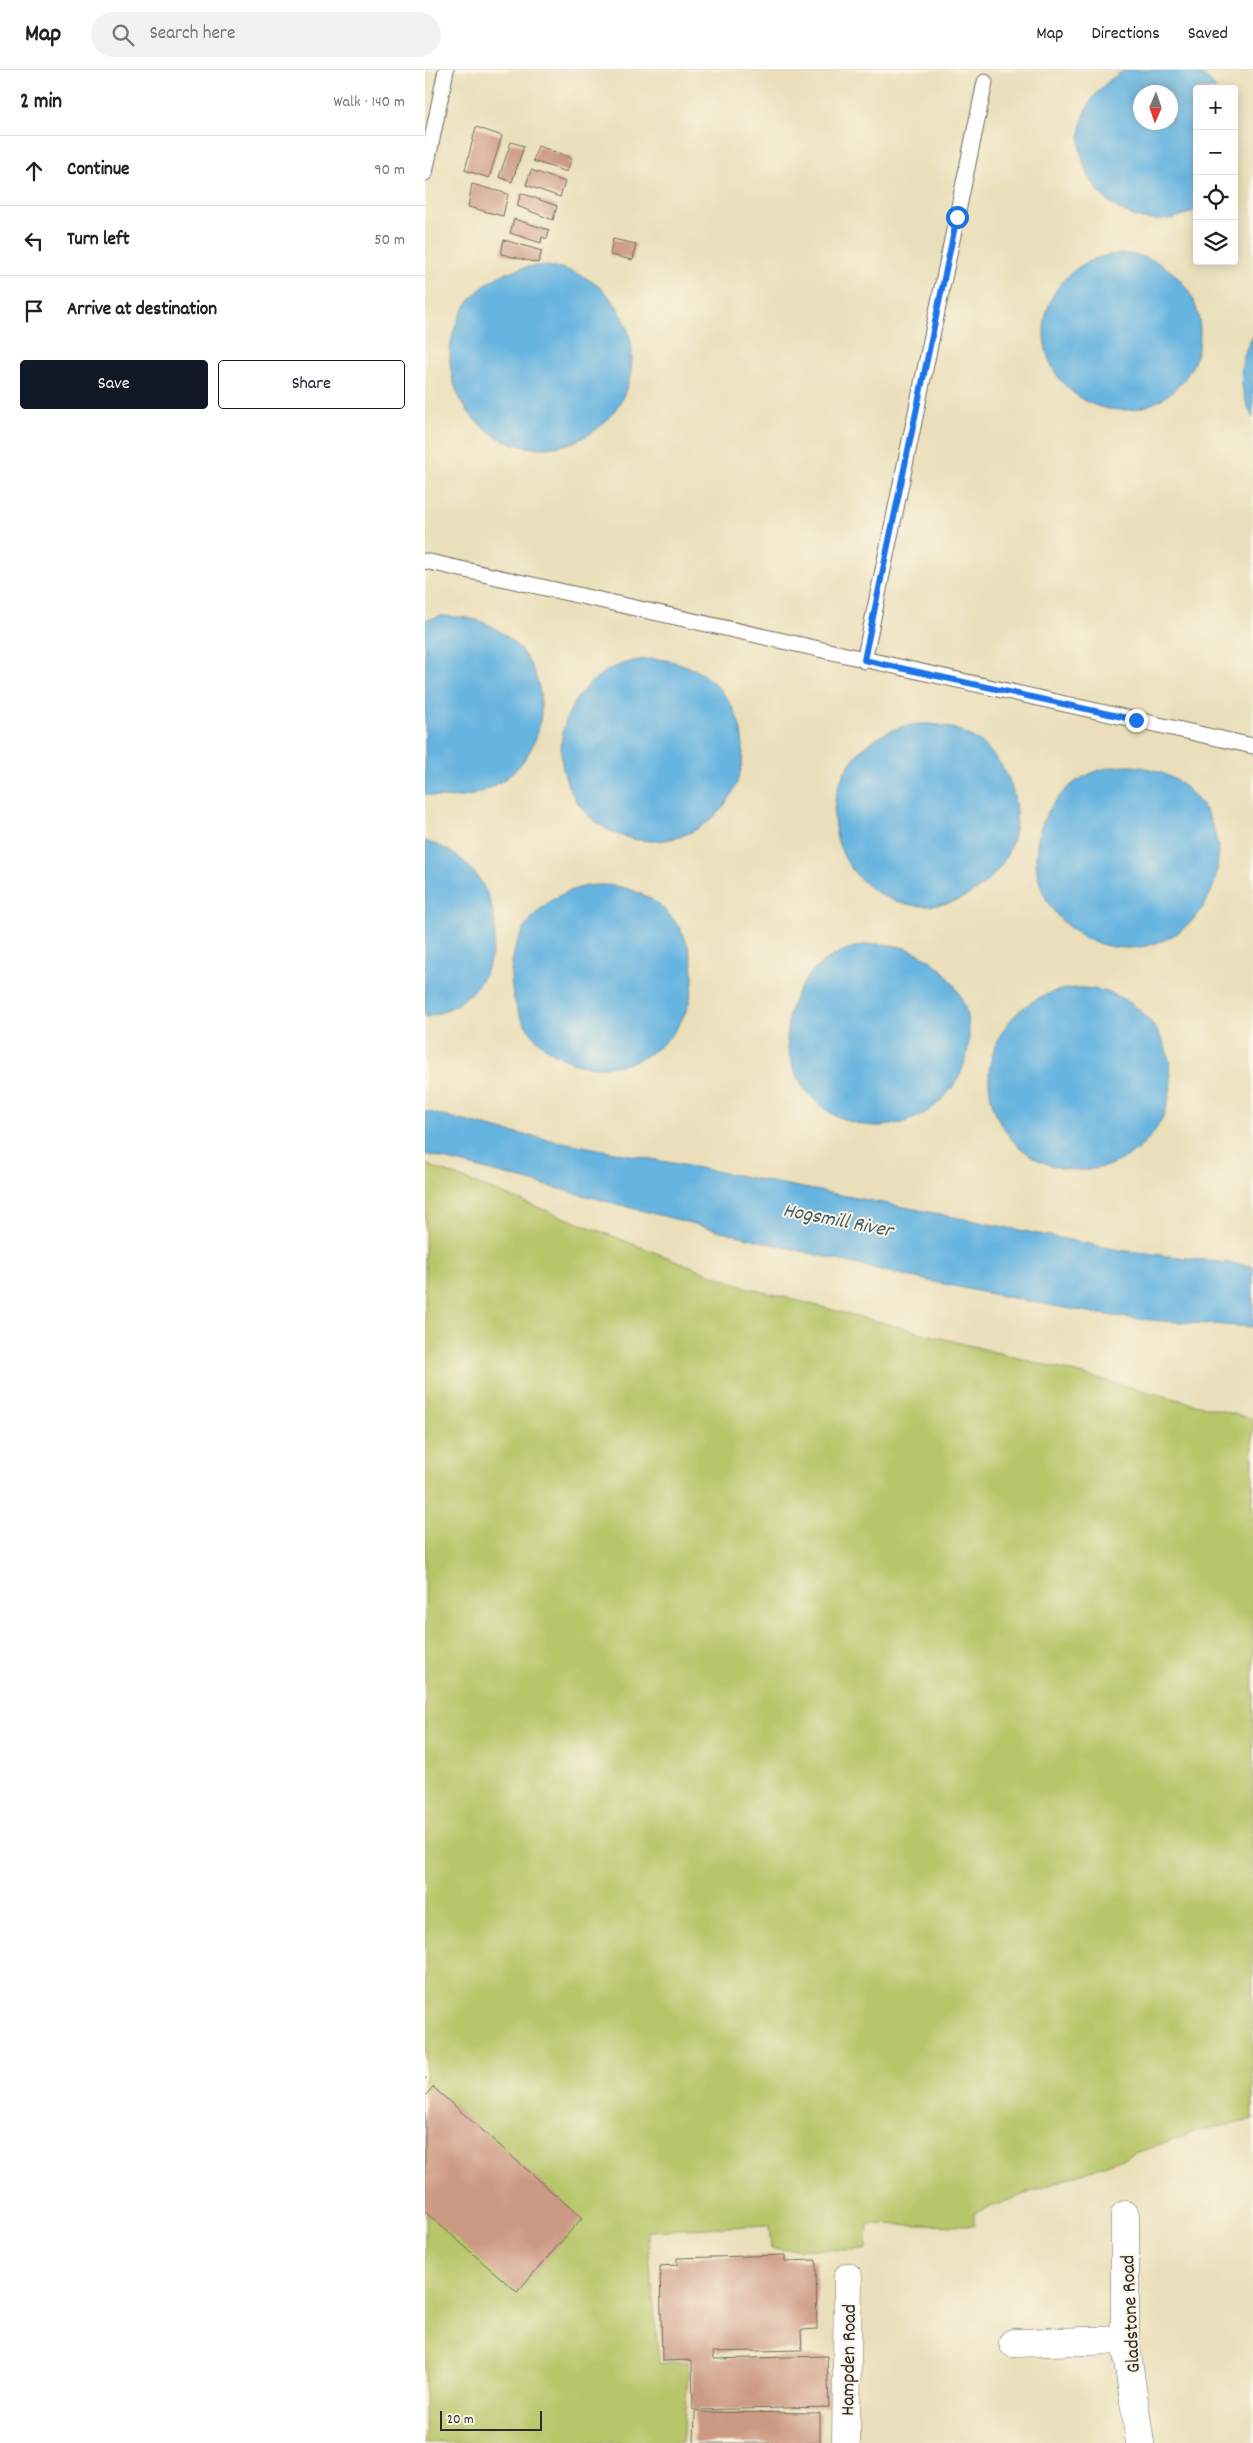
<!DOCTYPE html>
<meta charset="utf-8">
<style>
:root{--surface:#fff;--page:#f2f2f2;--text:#202124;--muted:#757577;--line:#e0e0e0;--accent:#111827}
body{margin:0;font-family:Dekko,sans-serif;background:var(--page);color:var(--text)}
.controls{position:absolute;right:15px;top:15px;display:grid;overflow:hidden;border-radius:5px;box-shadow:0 2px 12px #0003}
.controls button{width:45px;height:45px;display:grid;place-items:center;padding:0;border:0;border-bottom:1px solid var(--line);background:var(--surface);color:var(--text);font:25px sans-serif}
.compass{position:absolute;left:708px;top:15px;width:45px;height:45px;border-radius:50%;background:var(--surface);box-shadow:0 2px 12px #0003;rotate:182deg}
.scale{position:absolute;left:15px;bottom:12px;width:102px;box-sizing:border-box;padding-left:5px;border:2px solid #2b2b2b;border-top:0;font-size:14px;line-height:18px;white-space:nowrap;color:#2b2b2b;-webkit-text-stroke:4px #fcf5e5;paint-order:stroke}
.stop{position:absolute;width:15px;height:15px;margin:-11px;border:4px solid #1a73e8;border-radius:50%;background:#fff}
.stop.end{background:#1a73e8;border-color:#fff;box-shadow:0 1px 5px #0008}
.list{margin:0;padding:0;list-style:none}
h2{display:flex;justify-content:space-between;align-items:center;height:65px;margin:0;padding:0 20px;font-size:21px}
h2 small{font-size:16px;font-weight:400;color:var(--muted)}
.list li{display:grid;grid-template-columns:32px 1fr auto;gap:15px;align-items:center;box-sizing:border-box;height:70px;padding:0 20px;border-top:1px solid var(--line)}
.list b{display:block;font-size:19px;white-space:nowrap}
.list em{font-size:16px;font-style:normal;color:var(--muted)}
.actions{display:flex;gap:10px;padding:15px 20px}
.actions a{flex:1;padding:11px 0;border:1px solid var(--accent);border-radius:5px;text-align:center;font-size:18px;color:var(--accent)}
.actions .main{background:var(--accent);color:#fff}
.icon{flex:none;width:28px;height:28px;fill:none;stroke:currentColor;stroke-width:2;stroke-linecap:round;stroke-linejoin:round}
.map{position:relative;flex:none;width:828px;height:2373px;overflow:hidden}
header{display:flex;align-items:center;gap:30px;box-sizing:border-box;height:70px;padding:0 25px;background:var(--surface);border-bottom:1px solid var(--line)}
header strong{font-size:24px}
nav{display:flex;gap:28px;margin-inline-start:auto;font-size:18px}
.search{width:350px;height:45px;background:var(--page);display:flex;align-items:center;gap:12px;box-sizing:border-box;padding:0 18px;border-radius:28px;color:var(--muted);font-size:19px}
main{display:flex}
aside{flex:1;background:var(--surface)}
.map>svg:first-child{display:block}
.green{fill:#b7c669;stroke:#71784a}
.water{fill:#66b4e0;stroke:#487086;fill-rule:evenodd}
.building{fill:#cc9982}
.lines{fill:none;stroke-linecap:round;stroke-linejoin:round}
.lane-casing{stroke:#6e6a5d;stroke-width:17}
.street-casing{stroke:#6e6a5d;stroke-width:29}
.path{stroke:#6e6a5d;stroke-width:3;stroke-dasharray:1 4;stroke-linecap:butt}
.lane{stroke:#fff;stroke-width:15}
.street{stroke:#fff;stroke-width:28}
.route{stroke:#1a73e8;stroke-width:6}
.labels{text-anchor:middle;stroke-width:4;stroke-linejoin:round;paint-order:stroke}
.street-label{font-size:20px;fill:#2b2b2b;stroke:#fcf5e5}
.water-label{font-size:21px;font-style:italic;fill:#405b6a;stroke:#fcf5e5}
</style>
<header>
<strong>Map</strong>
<div class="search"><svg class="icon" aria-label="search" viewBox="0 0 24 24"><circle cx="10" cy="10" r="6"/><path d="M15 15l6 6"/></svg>Search here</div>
<nav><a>Map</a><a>Directions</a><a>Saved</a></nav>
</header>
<main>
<aside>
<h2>2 min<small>Walk · 140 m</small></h2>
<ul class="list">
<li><svg class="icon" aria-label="ahead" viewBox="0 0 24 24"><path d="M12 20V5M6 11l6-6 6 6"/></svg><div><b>Continue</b></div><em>90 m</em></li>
<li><svg class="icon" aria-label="left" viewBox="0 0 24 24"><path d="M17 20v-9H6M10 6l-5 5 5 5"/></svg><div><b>Turn left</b></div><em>50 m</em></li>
<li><svg class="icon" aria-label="arrive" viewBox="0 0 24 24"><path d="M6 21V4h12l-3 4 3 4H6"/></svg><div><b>Arrive at destination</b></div></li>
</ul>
<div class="actions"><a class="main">Save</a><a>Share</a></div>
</aside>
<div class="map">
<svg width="828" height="2373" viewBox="0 0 828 2373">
<rect width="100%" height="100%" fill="#fcf5e5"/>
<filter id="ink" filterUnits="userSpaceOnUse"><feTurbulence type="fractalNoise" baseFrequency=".02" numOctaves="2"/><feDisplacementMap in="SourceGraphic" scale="10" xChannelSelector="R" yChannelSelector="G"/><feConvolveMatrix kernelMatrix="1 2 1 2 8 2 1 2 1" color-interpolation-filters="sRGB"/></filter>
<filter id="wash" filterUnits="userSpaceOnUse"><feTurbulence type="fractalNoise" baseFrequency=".0096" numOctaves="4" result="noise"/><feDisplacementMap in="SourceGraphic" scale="20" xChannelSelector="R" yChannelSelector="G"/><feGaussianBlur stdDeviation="1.12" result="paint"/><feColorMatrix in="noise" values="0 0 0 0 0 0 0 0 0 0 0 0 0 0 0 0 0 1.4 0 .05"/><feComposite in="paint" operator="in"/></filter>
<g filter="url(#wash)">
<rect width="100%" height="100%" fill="#eadfba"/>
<path class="green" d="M0 1094 320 1217 828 1349V2050L768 2062 549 2143V2156L443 2154 442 2180 346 2179 344 2155 222 2161 234 2293H264L257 2373H0Z"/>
<path class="water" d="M700 0H767L783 9 792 19H772V139C682 189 602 55 700 0ZM716 22H746V52H716Z
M619 262a78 78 0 1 1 156 0a78 78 0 1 1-156 0Z
M25 287a91 91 0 1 1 182 0a91 91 0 1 1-182 0Z
M828 266V348C814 322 811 292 828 266Z
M17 546C32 547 48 547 62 554 133 588 135 685 63 719 43 729 21 730 0 724V550Z
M136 680a91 91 0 1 1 182 0a91 91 0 1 1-182 0Z
M409 745a91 91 0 1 1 182 0a91 91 0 1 1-182 0Z
M611 787a91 91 0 1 1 182 0a91 91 0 1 1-182 0Z
M0 771C94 797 92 929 0 947Z
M86 906a91 91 0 1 1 182 0a91 91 0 1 1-182 0Z
M362 965a91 91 0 1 1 182 0a91 91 0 1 1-182 0Z
M564 1009a91 91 0 1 1 182 0a91 91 0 1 1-182 0Z
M0 1041 84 1062 489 1139 694 1180 828 1196V1257C778 1253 725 1252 675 1244 447 1206 224 1141 0 1084Z"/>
<g id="blocks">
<path class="building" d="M51 57 77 66 64 108 40 100Z
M86 72 99 76 87 112 74 107Z
M113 76 147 88 142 102 108 91Z
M106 100 140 112 135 127 101 115Z
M47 114 83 124 78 146 43 137Z
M96 123 132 136 128 150 92 136Z
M89 149 124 160 122 169 117 167 116 173 85 163Z
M188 169 211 174 208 190 185 185Z
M79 170 117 181 113 193 76 184Z
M8 2017 157 2148 92 2222 0 2142V2026Z
M360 2185V2191L391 2190 392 2259 376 2260 377 2280 288 2282 289 2289 402 2286 404 2337 268 2340 267 2290 237 2291 235 2196 252 2195V2188Z
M270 2342 395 2343V2373H269Z"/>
</g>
</g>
<g filter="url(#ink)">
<use href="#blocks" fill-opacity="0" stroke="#6e6a5d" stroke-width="1"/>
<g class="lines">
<g class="lane-casing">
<path id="lane" d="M0 103 21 0
M0 491 828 676
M439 591 560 12"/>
</g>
<g class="street-casing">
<path id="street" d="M700 2145V2270L715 2373
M588 2273 700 2270
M421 2373 423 2207"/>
</g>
<path class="path" d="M0 2009V2008"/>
<use href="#lane" class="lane"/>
<use href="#street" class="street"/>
</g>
</g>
<g class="lines" filter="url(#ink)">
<path class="route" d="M532 147 439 590 711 650"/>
</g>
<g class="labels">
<g class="street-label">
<text transform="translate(704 2244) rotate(-93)" y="7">Gladstone Road</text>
<text transform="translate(422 2290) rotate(-89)" y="7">Hampden Road</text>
</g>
<g class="water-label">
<text transform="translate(413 1149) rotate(11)" y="7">Hogsmill River</text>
</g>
</g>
</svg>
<div class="controls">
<button>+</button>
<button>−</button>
<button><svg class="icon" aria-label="locate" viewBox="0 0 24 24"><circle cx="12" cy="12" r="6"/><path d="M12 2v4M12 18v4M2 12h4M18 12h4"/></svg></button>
<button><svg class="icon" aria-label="layers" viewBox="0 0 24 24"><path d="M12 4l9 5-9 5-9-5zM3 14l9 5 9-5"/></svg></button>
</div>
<svg class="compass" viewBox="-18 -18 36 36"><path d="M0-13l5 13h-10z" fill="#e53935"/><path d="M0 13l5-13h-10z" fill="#757577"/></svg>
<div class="scale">20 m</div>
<div class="stop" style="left:532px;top:147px"></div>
<div class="stop end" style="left:711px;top:650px"></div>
</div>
</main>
